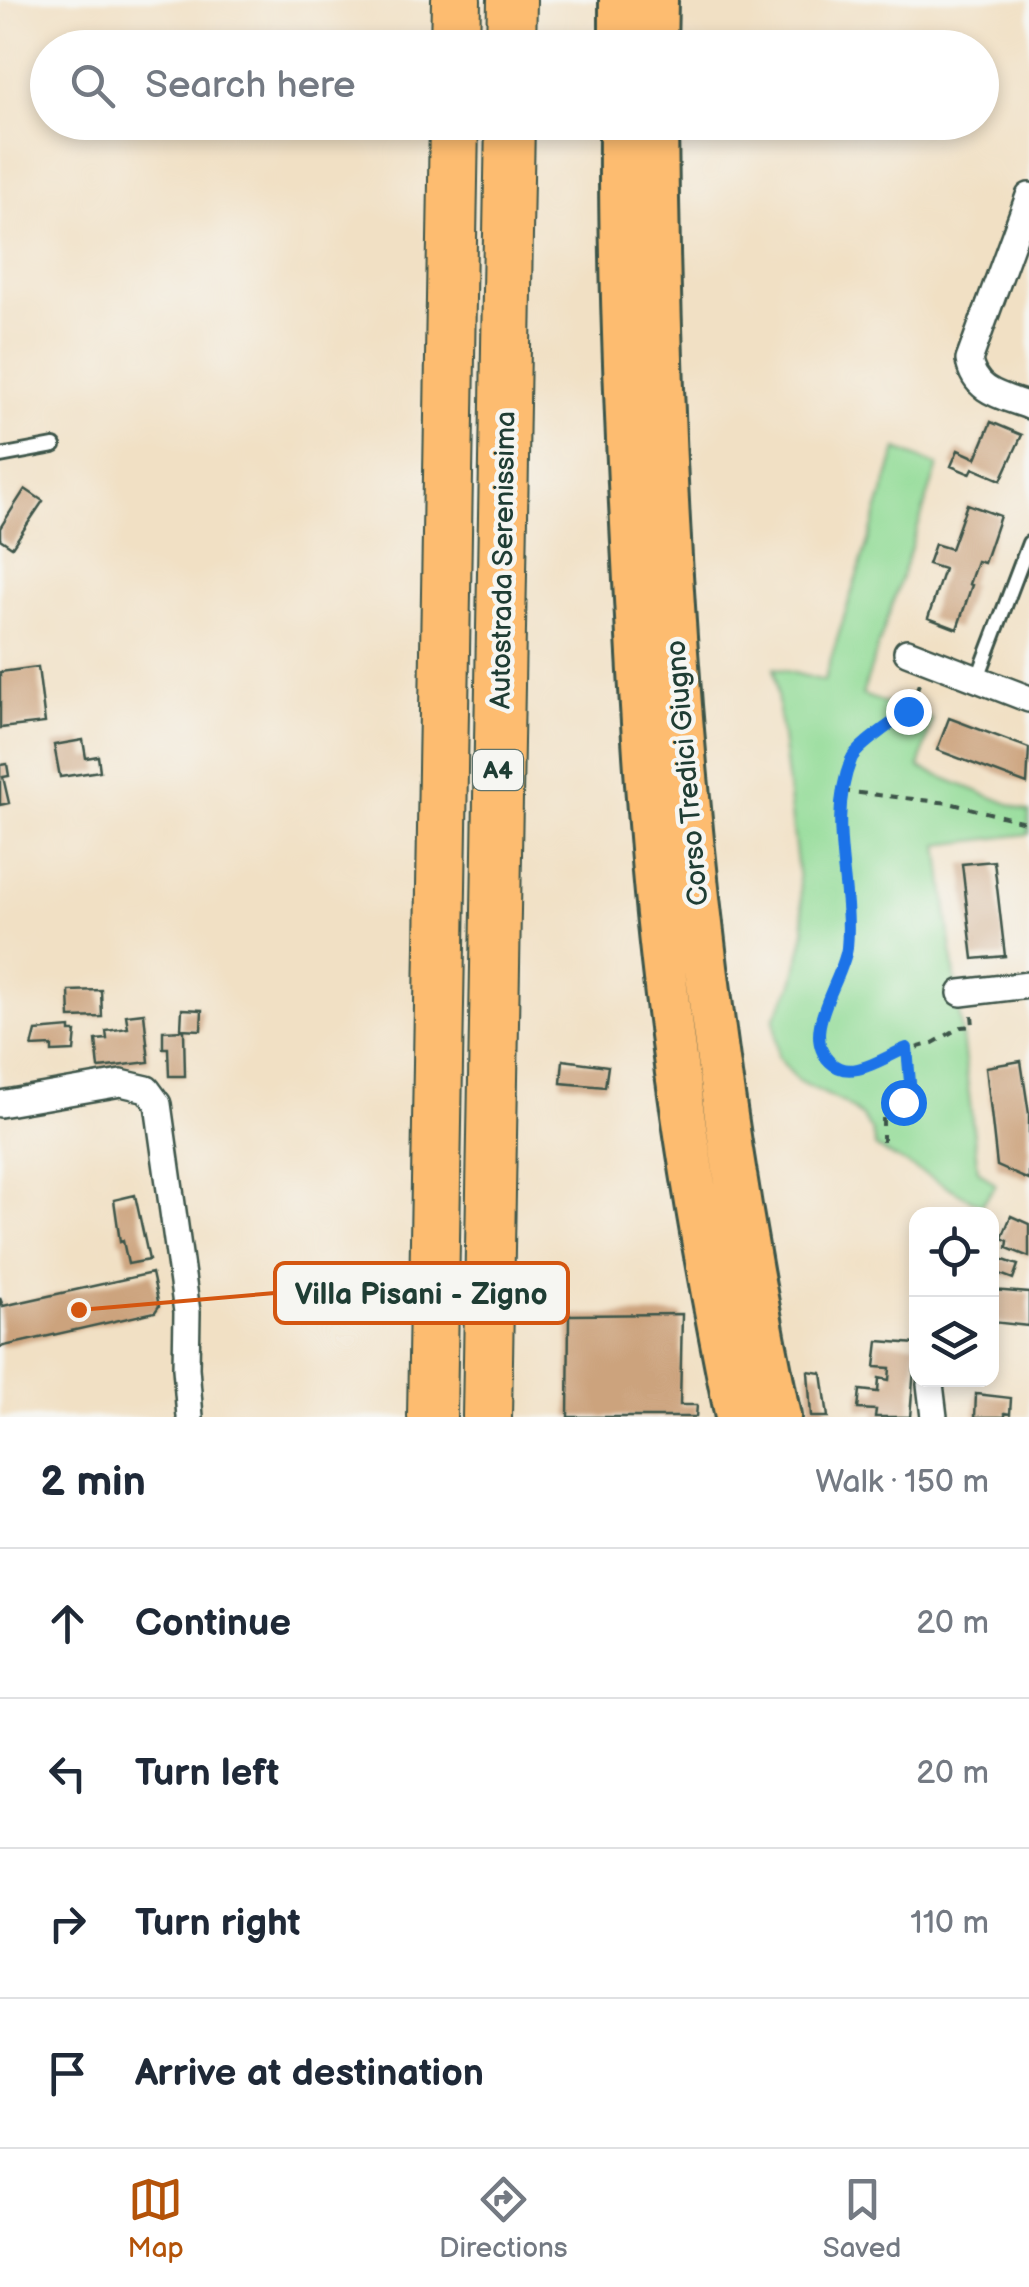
<!DOCTYPE html>
<meta charset="utf-8">
<style>
:root{--surface:#fff;--page:#f2f2f3;--text:#1f2937;--muted:#747a83;--line:#e0e1e3;--accent:#b45309}
body{margin:0;font-family:"Balsamiq Sans",sans-serif;background:var(--page);color:var(--text)}
.controls{position:absolute;right:30px;bottom:30px;display:grid;overflow:hidden;border-radius:20px;box-shadow:0 5px 15px #0003}
.controls button{width:90px;height:90px;display:grid;place-items:center;padding:0;border:0;border-bottom:2px solid var(--line);background:var(--surface);color:var(--text);font:50px sans-serif}
.stop{position:absolute;width:30px;height:30px;margin:-22px;border:8px solid #1a73e8;border-radius:50%;background:#fff}
.stop.end{background:#1a73e8;border-color:#fff;box-shadow:0 2px 10px #0008}
.list{margin:0;padding:0;list-style:none}
h2{display:flex;justify-content:space-between;align-items:center;height:130px;margin:0;padding:0 40px;font-size:42px}
h2 small{font-size:32px;font-weight:400;color:var(--muted)}
.list li{display:grid;grid-template-columns:65px 1fr auto;gap:30px;align-items:center;box-sizing:border-box;height:150px;padding:0 40px;border-top:2px solid var(--line)}
.list b{display:block;font-size:38px;white-space:nowrap}
.list em{font-size:32px;font-style:normal;color:var(--muted)}
.icon{flex:none;width:55px;height:55px;fill:none;stroke:currentColor;stroke-width:2;stroke-linecap:round;stroke-linejoin:round}
.map{position:relative;flex:none;width:1029px;height:1417px;overflow:hidden}
.search{position:absolute;background:var(--surface);box-shadow:0 5px 15px #0003;left:30px;right:30px;top:30px;height:110px;display:flex;align-items:center;gap:25px;box-sizing:border-box;padding:0 35px;border-radius:55px;color:var(--muted);font-size:38px}
.sheet{height:730px;background:var(--surface)}
nav{display:flex;justify-content:space-around;align-items:center;box-sizing:border-box;height:140px;border-top:2px solid var(--line);background:var(--surface);font-size:28px;color:var(--muted)}
nav a{display:grid;justify-items:center;gap:5px}
nav .on{color:var(--accent)}
.map>svg:first-child{display:block}
.green{fill:#92db96;stroke:#588c65;stroke-width:2.5}
.building{fill:#cca37d}
.lines{fill:none;stroke-linecap:round;stroke-linejoin:round}
.service-casing{stroke:#3e554a;stroke-width:18}
.minor-casing{stroke:#3e554a;stroke-width:30}
.trunk-casing{stroke:#3e554a;stroke-width:48}
.motorway-casing{stroke:#3e554a;stroke-width:52}
.path{stroke:#3e554a;stroke-width:4;stroke-dasharray:8 8;stroke-linecap:butt}
.service{stroke:#fff;stroke-width:12}
.minor{stroke:#fff;stroke-width:25}
.trunk{stroke:#fdbc70;stroke-width:42}
.motorway{stroke:#fdbc70;stroke-width:48}
.route{stroke:#1a73e8;stroke-width:12}
.labels{text-anchor:middle;stroke-width:9;stroke-linejoin:round;paint-order:stroke}
.shield{fill:#f6f6f2;stroke:#60746d;stroke-width:2.5}
.shield-label{font-size:25px;font-weight:bold;fill:#1f3d34}
.street-label{font-size:28px;fill:#1f3d34;stroke:#f6f6f2}
.leader{fill:none;stroke:#d45610;stroke-width:4}
.callout-dot{fill:#d45610;stroke:#f6f6f2;stroke-width:4}
.callout{fill:#f6f6f2;stroke:#d45610;stroke-width:4}
.callout-label{font-size:30px;text-anchor:middle;font-weight:bold;fill:#1f3d34}
</style>
<div class="map">
<svg width="1029" height="1417" viewBox="0 0 1029 1417">
<rect width="100%" height="100%" fill="#f6f6f2"/>
<filter id="ink" filterUnits="userSpaceOnUse"><feTurbulence type="fractalNoise" baseFrequency=".01" numOctaves="2"/><feDisplacementMap in="SourceGraphic" scale="20" xChannelSelector="R" yChannelSelector="G"/><feConvolveMatrix kernelMatrix="1 2 1 2 8 2 1 2 1" color-interpolation-filters="sRGB"/></filter>
<filter id="wash" filterUnits="userSpaceOnUse"><feTurbulence type="fractalNoise" baseFrequency=".0048" numOctaves="4" result="noise"/><feDisplacementMap in="SourceGraphic" scale="40" xChannelSelector="R" yChannelSelector="G"/><feGaussianBlur stdDeviation="2.25" result="paint"/><feColorMatrix in="noise" values="0 0 0 0 0 0 0 0 0 0 0 0 0 0 0 0 0 1.4 0 .05"/><feComposite in="paint" operator="in"/></filter>
<g filter="url(#wash)">
<rect width="100%" height="100%" fill="#f1e0c4"/>
<path class="green" d="M897 449 938 466 862 695 932 719 919 768 1029 812V834L939 845 978 1170 996 1185 981 1205 875 1147 872 1131 861 1116 844 1103 798 1081 778 1057 774 1018 793 984 805 932 774 668 824 681Z"/>
<g id="blocks">
<path class="building" d="M991 422 1022 435 1001 480 973 468 970 474 951 466 958 450 976 458Z
M25 489 43 501 12 547 0 539V528Z
M967 504 1000 516 984 563 977 561 969 584 972 585 957 629 928 618 944 569 928 564 935 544 951 549Z
M38 667 45 723 0 728V672Z
M949 718 1029 748 1027 784 937 750Z
M83 740 86 758 98 756 100 771 60 777 54 745Z
M7 764 9 776 3 777 9 803 0 805V765Z
M994 861 1005 956 973 959 962 864Z
M101 990 102 1017 70 1018 69 991Z
M182 1009 202 1010 201 1030 181 1029Z
M144 1013 149 1062 99 1068 96 1040 107 1039 106 1031 128 1028 126 1015Z
M70 1028V1032H76L74 1051 52 1052V1046L32 1047 36 1031Z
M184 1030 185 1076H169L168 1048H163V1031Z
M563 1060 608 1066 605 1087 561 1083Z
M1021 1061 1029 1114V1180L997 1166 986 1067Z
M135 1195 149 1260 128 1264 123 1241 120 1242 114 1200Z
M1011 1216 1029 1224V1257L1007 1248 1008 1241 1002 1238Z
M992 1256 1018 1265 1013 1279 992 1271Z
M152 1273 159 1306 155 1312 0 1347V1298L3 1306Z
M992 1290 1029 1293V1326L992 1322Z
M682 1314 680 1405H697L696 1417H568L569 1315Z
M878 1341 916 1344 910 1417H875L876 1410 858 1409 860 1390 878 1392 879 1378 889 1380 890 1368 875 1367Z
M808 1371 822 1373 828 1417H811Z
M976 1394 1011 1398 1010 1414 1005 1413V1417H975Z"/>
</g>
</g>
<g filter="url(#ink)">
<use href="#blocks" fill-opacity="0" stroke="#3e554a" stroke-width="2.5"/>
<g class="lines">
<g class="service-casing">
<path id="service" d="M0 456 54 446
M977 680 1029 543"/>
</g>
<g class="minor-casing">
<path id="minor" d="M1029 196 969 360C974 392 1002 396 1029 406
M907 652 1029 699
M961 993 1029 985
M0 1104 121 1083 147 1089 158 1104 187 1312 186 1368 190 1417
M930 1384 934 1417"/>
</g>
<g class="trunk-casing">
<path id="trunk" d="M621 48V0
M655 48 656 0
M621 122C620 269 626 415 634 561 641 695 648 829 663 961 680 1114 706 1266 737 1417
M656 122C660 561 690 987 779 1417"/>
</g>
<g class="motorway-casing">
<path id="motorway" d="M455 48 456 0
M511 48 512 0
M432 1417 454 122
M487 1417 510 122"/>
</g>
<path class="path" d="M919 684 908 711 852 754 842 791 838 841 849 925 845 963 822 1010 820 1040 828 1062 842 1069H863L881 1058 933 1043 961 1027 973 1026 972 1015
M842 791 949 803 1029 823
M883 1142V1117L911 1094 907 1049"/>
<use href="#service" class="service"/>
<use href="#minor" class="minor"/>
<use href="#trunk" class="trunk"/>
<use href="#motorway" class="motorway"/>
</g>
</g>
<g class="lines" filter="url(#ink)">
<path class="route" d="M903 1102 911 1094 907 1048C885 1056 851 1083 830 1062 799 1032 843 981 847 948 853 884 826 824 851 760 856 746 895 722 908 711"/>
</g>
<g class="labels">
<rect class="shield" x="473" y="750" width="50" height="40" rx="8"/>
<g class="shield-label">
<text x="498" y="779">A4</text>
</g>
<g class="street-label">
<text transform="translate(502 560) rotate(-89)" y="10">Autostrada Serenissima</text>
<text transform="translate(686 773) rotate(-95)" y="10">Corso Tredici Giugno</text>
</g>
</g>
<path class="leader" d="M79 1310L275 1293"/>
<circle class="callout-dot" cx="79" cy="1310" r="10"/>
<rect class="callout" x="275" y="1263" width="293" height="60" rx="10"/>
<g class="callout-label">
<text x="421" y="1304">Villa Pisani - Zigno</text>
</g>
</svg>
<div class="controls">
<button><svg class="icon" aria-label="locate" viewBox="0 0 24 24"><circle cx="12" cy="12" r="6"/><path d="M12 2v4M12 18v4M2 12h4M18 12h4"/></svg></button>
<button><svg class="icon" aria-label="layers" viewBox="0 0 24 24"><path d="M12 4l9 5-9 5-9-5zM3 14l9 5 9-5"/></svg></button>
</div>
<div class="stop" style="left:903px;top:1102px"></div>
<div class="stop end" style="left:908px;top:711px"></div>
<div class="search"><svg class="icon" aria-label="search" viewBox="0 0 24 24"><circle cx="10" cy="10" r="6"/><path d="M15 15l6 6"/></svg>Search here</div>
</div>
<section class="sheet">
<h2>2 min<small>Walk · 150 m</small></h2>
<ul class="list">
<li><svg class="icon" aria-label="ahead" viewBox="0 0 24 24"><path d="M12 20V5M6 11l6-6 6 6"/></svg><div><b>Continue</b></div><em>20 m</em></li>
<li><svg class="icon" aria-label="left" viewBox="0 0 24 24"><path d="M17 20v-9H6M10 6l-5 5 5 5"/></svg><div><b>Turn left</b></div><em>20 m</em></li>
<li><svg class="icon" aria-label="right" viewBox="0 0 24 24"><path d="M7 20v-9h11M14 6l5 5-5 5"/></svg><div><b>Turn right</b></div><em>110 m</em></li>
<li><svg class="icon" aria-label="arrive" viewBox="0 0 24 24"><path d="M6 21V4h12l-3 4 3 4H6"/></svg><div><b>Arrive at destination</b></div></li>
</ul>
</section>
<nav>
<a class="on"><svg class="icon" aria-label="map" viewBox="0 0 24 24"><path d="M3 6l6-2 6 2 6-2v14l-6 2-6-2-6 2zM9 4v14M15 6v14"/></svg>Map</a>
<a><svg class="icon" aria-label="directions" viewBox="0 0 24 24"><path d="M12 3l9 9-9 9-9-9zM9 14v-3h6M13 9l2 2-2 2"/></svg>Directions</a>
<a><svg class="icon" aria-label="saved" viewBox="0 0 24 24"><path d="M7 4h10v16l-5-4-5 4z"/></svg>Saved</a>
</nav>
